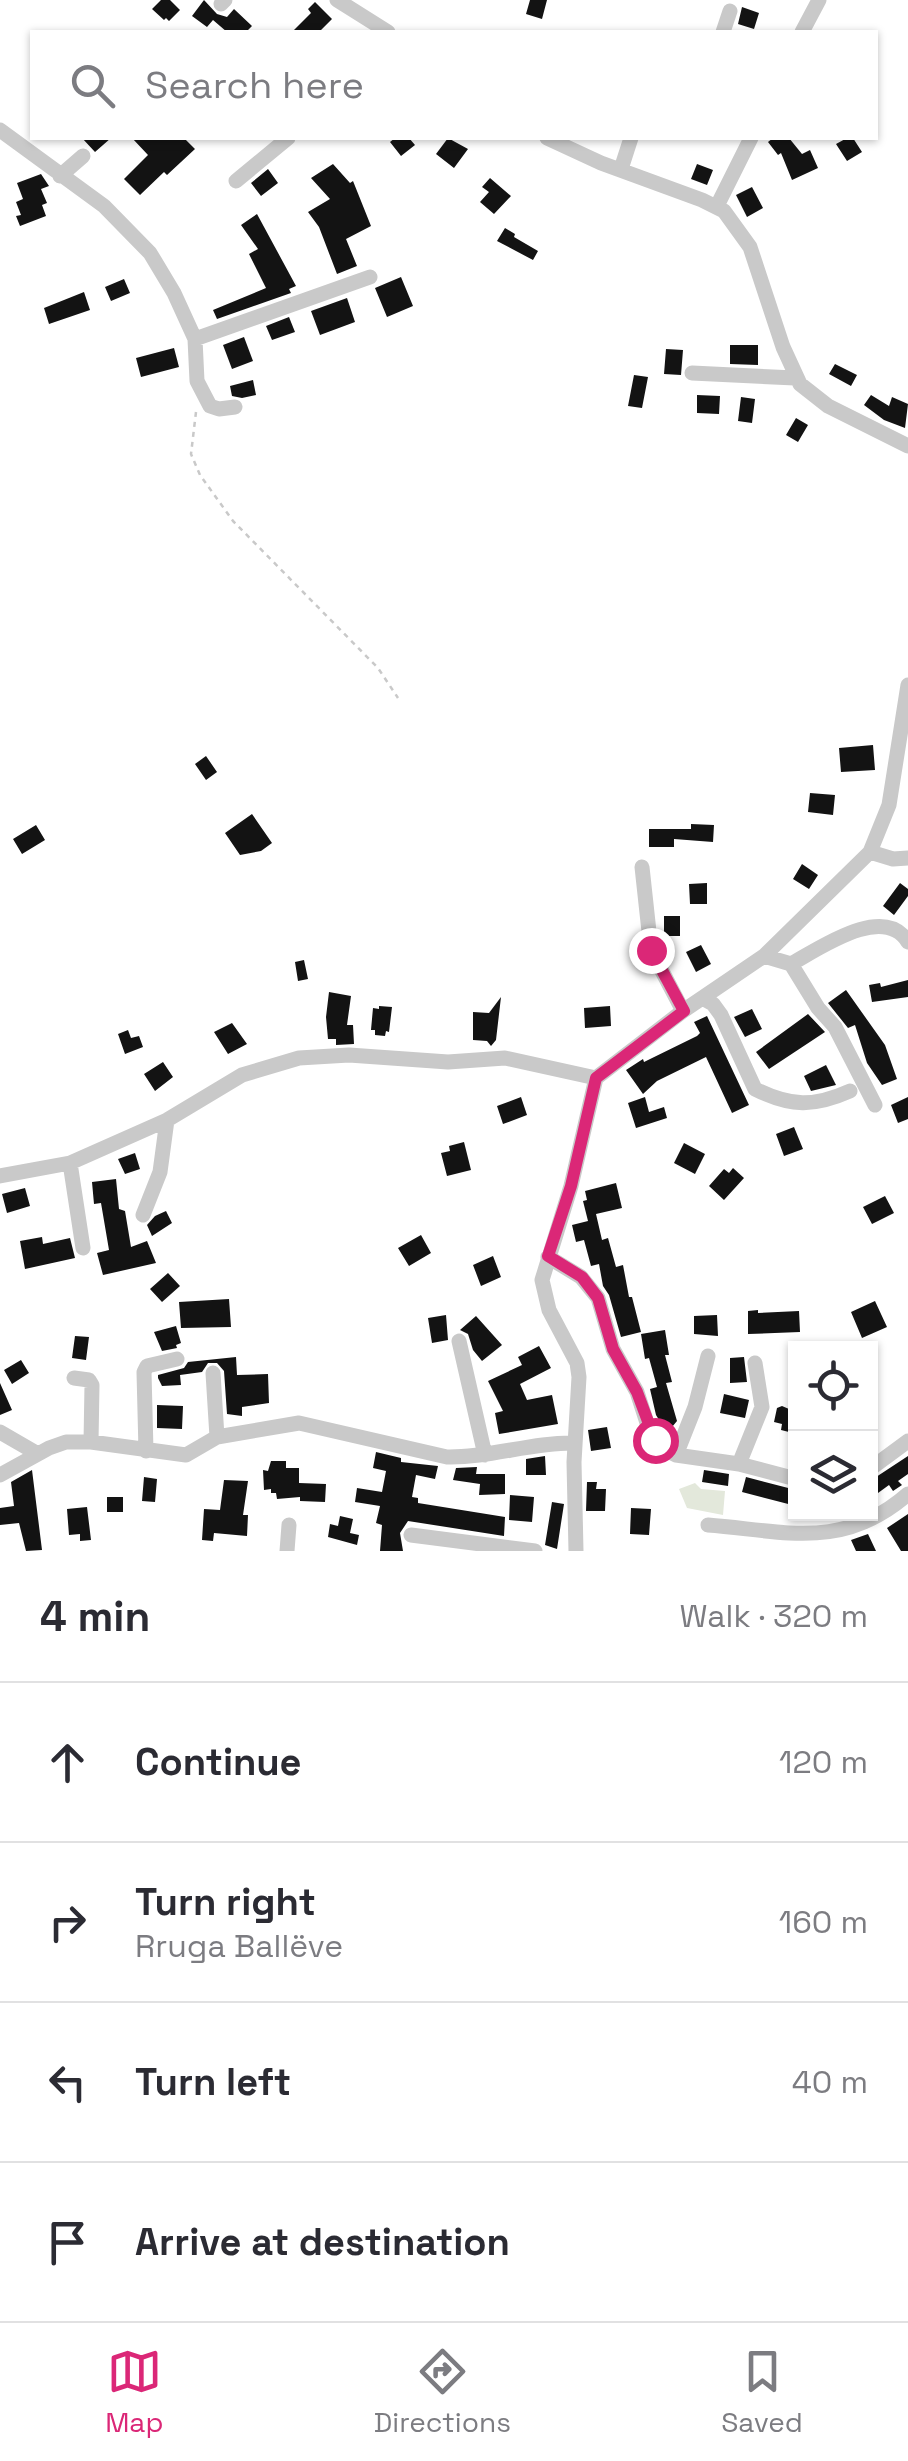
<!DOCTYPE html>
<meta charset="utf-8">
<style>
:root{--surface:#fff;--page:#f7f7f7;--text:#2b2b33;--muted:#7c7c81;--line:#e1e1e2;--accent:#db2777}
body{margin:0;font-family:"Space Grotesk",sans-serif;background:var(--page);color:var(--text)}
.controls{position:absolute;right:30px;bottom:30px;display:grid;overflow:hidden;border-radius:0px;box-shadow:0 2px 8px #0004}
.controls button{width:90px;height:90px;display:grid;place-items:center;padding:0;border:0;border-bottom:2px solid var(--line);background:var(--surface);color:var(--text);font:50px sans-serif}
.stop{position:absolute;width:30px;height:30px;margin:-22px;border:8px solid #db2777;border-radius:50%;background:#fff}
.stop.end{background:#db2777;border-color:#fff;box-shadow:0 2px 10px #0008}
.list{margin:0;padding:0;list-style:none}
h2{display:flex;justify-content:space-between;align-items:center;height:130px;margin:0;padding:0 40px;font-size:42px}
h2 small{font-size:32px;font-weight:400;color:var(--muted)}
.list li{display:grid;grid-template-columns:65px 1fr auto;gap:30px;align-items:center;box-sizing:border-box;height:160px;padding:0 40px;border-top:2px solid var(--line)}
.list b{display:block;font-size:38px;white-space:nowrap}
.list p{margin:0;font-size:32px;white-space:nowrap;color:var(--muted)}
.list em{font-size:32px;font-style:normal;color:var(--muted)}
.icon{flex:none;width:55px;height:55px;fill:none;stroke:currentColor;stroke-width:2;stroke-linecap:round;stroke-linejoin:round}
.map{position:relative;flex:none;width:908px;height:1551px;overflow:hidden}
.search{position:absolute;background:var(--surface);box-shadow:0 2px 8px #0004;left:30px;right:30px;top:30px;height:110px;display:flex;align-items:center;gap:25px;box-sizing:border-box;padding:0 35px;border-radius:0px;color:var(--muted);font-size:38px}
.sheet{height:770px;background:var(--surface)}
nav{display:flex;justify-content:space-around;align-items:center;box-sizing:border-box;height:140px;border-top:2px solid var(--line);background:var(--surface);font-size:28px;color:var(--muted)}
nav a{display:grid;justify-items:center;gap:5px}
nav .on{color:var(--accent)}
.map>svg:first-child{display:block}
.green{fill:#e3e8db}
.building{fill:#131313}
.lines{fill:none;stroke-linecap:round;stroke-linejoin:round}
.path{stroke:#c9c9c9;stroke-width:2.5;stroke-dasharray:5 5;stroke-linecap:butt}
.minor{stroke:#c9c9c9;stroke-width:15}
.route{stroke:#db2777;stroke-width:12}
</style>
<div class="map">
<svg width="908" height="1551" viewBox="0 0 908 1551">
<rect width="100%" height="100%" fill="#fff"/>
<path class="green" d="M695 1483 701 1489 725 1491 723 1515 687 1508 679 1489Z"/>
<path class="building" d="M161 0H170L180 10 169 21 166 18 164 20 152 9Z
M204 0 217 14 227 17 234 9 252 26 246 32H227L213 20 207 27 192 16Z
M530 0H547L542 19 526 14Z
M315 2 332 19 319 32H292L311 13 308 9Z
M742 7 759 13 754 29 738 24Z
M82 138H111L95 152Z
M132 138H184L195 149 167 175 164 172 140 195 124 179 148 155Z
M395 138H409L415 145 401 156 390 142Z
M448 138 468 149 454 168 436 154Z
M773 138H789L802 154 810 150 818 168 792 180 781 153 778 155 768 142Z
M847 138H853L862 152 847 161 836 144Z
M333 164 350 183 353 181 371 226 346 239 357 266 337 274 319 227 308 212 330 199 311 178Z
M697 164 713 170 707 185 691 179Z
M268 169 278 183 261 196 251 183Z
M41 174 49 186 41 189 47 203 42 205 46 216 20 226 16 216 21 215 16 202 23 199 17 183Z
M490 178 511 196 494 214 480 202 489 192 482 187Z
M752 187 763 208 747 217 736 195Z
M257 214 296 286 289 289 291 293 217 319 213 310 266 288 249 254 258 249 241 225Z
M505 228 515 234 514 237 538 251 533 260 497 241Z
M401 277 413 306 387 317 375 288Z
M124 279 130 293 111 301 105 287Z
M84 292 90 310 49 324 44 308Z
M347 298 355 322 320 335 311 311Z
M289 317 295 332 272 340 266 326Z
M244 337 253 361 232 369 223 345Z
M730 345H758V365L730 364Z
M174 348 179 367 141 377 136 358Z
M666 349 683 350 681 375 664 374Z
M835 364 857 375 851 386 829 374Z
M634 375 648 377 642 408 628 406Z
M253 380 256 395 242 398 232 396 230 386Z
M697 395 720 396 719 414 697 413Z
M871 395 889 406 892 397 908 404 905 428 884 420 864 405Z
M741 397 755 399 752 423 738 421Z
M796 418 808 425 798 442 786 435Z
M873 745 875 770 841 772 839 748Z
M206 756 217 772 206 780 195 764Z
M810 793 835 795 833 815 808 812Z
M252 814 272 843 261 851 240 855 225 833Z
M691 824 714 825 713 842 674 839V847H649V829H691Z
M36 825 45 840 22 854 13 839Z
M802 864 818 875 809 889 793 879Z
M707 883V904H690L689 884Z
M900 883 908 889V896L894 915 883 906Z
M664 916H680V936H664Z
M701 945 711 964 696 972 686 952Z
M304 960 308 979 298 981 295 962Z
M908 980V997L872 1002 869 985 880 983 881 987Z
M846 990 885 1045 897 1079 882 1085 867 1063 855 1025 848 1028 828 1003Z
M329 992 351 996 347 1025H353L354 1044 336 1045V1039H328L326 1017Z
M501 997 496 1040 491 1046 487 1041 473 1040V1012L489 1013Z
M379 1006 392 1007 389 1032 386 1031 385 1036 375 1035V1030H371L373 1008 379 1009Z
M610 1006 611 1026 585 1028 584 1008Z
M752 1009 762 1029 745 1037 734 1017Z
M808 1014 825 1032 769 1069 756 1052Z
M707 1016 749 1105 732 1113 706 1057 657 1081 643 1094 626 1070 643 1059 644 1062 697 1036 700 1033 694 1022Z
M232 1023 247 1044 228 1054 214 1032Z
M128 1030 131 1038 139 1036 143 1047 125 1054 118 1034Z
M163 1062 173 1077 155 1091 144 1074Z
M826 1065 836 1085 811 1091 804 1076Z
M521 1097 527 1115 503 1124 497 1106Z
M645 1097 649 1112 664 1107 667 1118 636 1128 628 1103Z
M908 1097V1119L898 1123 891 1105Z
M794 1127 803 1149 784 1156 776 1134Z
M464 1142 471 1170 447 1176 441 1153 450 1151 449 1146Z
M684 1143 705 1154 695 1174 674 1163Z
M135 1153 140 1169 125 1174 118 1159Z
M733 1168 744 1178 724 1200 709 1186 724 1169 729 1173Z
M116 1179 119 1209 125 1211 131 1247 147 1241 156 1263 103 1275 97 1253 109 1250 101 1203 94 1204 92 1182Z
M616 1183 622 1208 596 1214 602 1240 608 1238 616 1267 623 1265 629 1297H632L641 1332 621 1337 609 1295 603 1286 599 1264 591 1266 584 1240 576 1242 572 1225 588 1221 583 1201 587 1200 585 1191Z
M25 1188 30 1206 7 1213 2 1194Z
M885 1196 894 1213 872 1224 863 1207Z
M166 1211 172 1223 152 1236 147 1225 155 1216Z
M421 1235 431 1253 409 1266 398 1248Z
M42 1237 43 1244 70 1238 75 1258 25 1269 20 1241Z
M493 1256 501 1277 481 1286 473 1265Z
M168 1273 180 1286 162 1302 150 1289Z
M229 1299 231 1327 181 1328 179 1302Z
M875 1301 887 1327 862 1338 851 1312Z
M758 1310V1313L799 1311 800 1332 748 1334V1311Z
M446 1315 448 1340 432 1343 428 1318Z
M717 1315 718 1336 694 1334V1316Z
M476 1316 502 1345 482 1361 473 1350 468 1334 460 1330Z
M176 1326 181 1343 176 1345 177 1348 162 1351 154 1332Z
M665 1330 669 1355H665L672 1382 666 1383 677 1421 667 1433 656 1415 650 1389 657 1387 649 1358 645 1359 641 1334Z
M75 1336 89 1337 86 1360 72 1358Z
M539 1346 551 1368 520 1384 527 1400 552 1395 558 1424 499 1434 495 1413 503 1411 488 1381 522 1365 518 1357Z
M236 1357 237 1375 268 1374 269 1403 242 1407V1416L227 1414 224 1371 217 1363H208L202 1372 180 1375 181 1385 162 1386 158 1378V1375L184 1368 188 1362Z
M744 1357 747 1382 730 1383V1358Z
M21 1360 29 1373 12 1384 4 1370Z
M0 1383 12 1410 0 1415Z
M724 1394 749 1400 745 1418 720 1413Z
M157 1405 183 1406 182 1429 157 1428Z
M782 1406 796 1412 793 1433 781 1430 782 1424 774 1422 777 1408Z
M607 1427 611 1448 591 1451 588 1430Z
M376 1452 401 1458V1462L438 1466 435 1479 416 1475 412 1497 418 1498V1503L505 1517 504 1536 408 1521 400 1533 403 1551H380L382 1525 376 1523 380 1506 355 1502 357 1488 382 1492 386 1471 373 1468Z
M545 1456 546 1475H526V1459Z
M908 1456V1474L898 1481 902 1485 893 1491 889 1485 878 1493 870 1481Z
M271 1461H286V1468H299V1483L326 1484 325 1502 300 1501V1497L277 1499 276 1493H271V1489L264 1490 263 1470 268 1471Z
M477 1467 476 1474H505V1494L479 1495 480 1484 453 1480 456 1468Z
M32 1470 42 1550 26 1551 19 1523 0 1525V1508L14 1506 11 1482Z
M704 1470 729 1474 728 1486 702 1482Z
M144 1477 157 1479 155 1502 142 1501Z
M746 1477 796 1490V1506L742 1492Z
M224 1480 248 1481 243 1515H248L247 1536 214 1533 213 1541 202 1540 204 1509 220 1510Z
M587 1482H597L596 1489H606L605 1511H586Z
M510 1495 534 1497 532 1522 509 1520Z
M107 1497H123V1512H107Z
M552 1502 564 1504 557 1549 545 1545Z
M87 1507 91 1540 80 1541V1534L69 1535 67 1509Z
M631 1508 651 1509 649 1535 630 1534Z
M908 1514V1551H901L887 1528Z
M340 1516 353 1519 350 1533 359 1535 357 1545 328 1537 330 1524 338 1526Z
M868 1534 876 1551H856L851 1540Z"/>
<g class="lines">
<path class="path" d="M196 412 191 454 200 475 233 521 378 668 398 698"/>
<path class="minor" d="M337 0 388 32
M221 4 225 0
M723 32 730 11
M802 32 819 0
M0 130 104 206 150 253 174 293 195 339 197 381 210 406 219 409 235 407
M547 138 601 163 702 200 724 211 750 247 783 347 800 384 828 406 908 446
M621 169 631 138
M60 176 83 156
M236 181 288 138
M717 206 751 138
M195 339 370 277
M692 373 795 378
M870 852 893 859 908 858
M642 867 651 950 683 1011
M764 956 791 964C820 948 884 903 908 942
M791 964 818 1008 835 1027 875 1105
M704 999 713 1004 721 1015 755 1089C791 1107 814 1107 850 1091
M70 1163 83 1248
M0 1176 70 1163 167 1120 242 1075 299 1058 349 1055 448 1062 505 1058 596 1078
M143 1215 160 1172 167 1120
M548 1257 581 1277 598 1298 613 1349 637 1392 648 1426 664 1449 676 1455 739 1464 796 1479
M459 1341 485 1455
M213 1373 217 1437
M74 1378 89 1380 92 1385 91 1442
M0 1432 38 1454
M146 1451 144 1372 147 1366 177 1359
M676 1455 695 1407 708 1356
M739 1464 762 1407 755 1363
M870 1469 908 1441
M0 1475 49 1448 66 1442H91L186 1455 217 1437 299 1423 447 1457C490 1458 532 1442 575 1443
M708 1525C785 1531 843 1551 908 1494
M411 1535 535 1551
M287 1551 289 1525
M576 1551 574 1462 579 1377 577 1363 549 1310 542 1280 571 1186 596 1078 683 1011 764 956 870 852 889 805 908 685"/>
</g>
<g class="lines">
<path class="route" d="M651 950 684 1011 596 1078 571 1186 548 1256 582 1277 598 1298 613 1349 637 1392 655 1440"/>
</g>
</svg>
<div class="controls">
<button><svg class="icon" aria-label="locate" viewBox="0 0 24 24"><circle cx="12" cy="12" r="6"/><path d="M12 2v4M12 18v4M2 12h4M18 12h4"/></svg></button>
<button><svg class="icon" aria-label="layers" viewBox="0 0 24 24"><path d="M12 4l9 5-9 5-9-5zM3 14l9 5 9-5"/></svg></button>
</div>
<div class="stop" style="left:655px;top:1440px"></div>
<div class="stop end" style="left:651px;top:950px"></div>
<div class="search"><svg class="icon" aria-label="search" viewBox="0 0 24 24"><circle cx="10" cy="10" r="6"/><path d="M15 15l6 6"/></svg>Search here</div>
</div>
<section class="sheet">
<h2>4 min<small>Walk · 320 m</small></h2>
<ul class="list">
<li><svg class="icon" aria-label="ahead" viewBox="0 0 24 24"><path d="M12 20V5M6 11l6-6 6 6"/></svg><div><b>Continue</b></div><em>120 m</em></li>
<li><svg class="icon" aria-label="right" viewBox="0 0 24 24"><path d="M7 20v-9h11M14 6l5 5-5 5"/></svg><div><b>Turn right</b><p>Rruga Ballëve</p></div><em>160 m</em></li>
<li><svg class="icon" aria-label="left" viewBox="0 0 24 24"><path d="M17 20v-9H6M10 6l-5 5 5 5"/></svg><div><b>Turn left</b></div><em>40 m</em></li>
<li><svg class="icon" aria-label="arrive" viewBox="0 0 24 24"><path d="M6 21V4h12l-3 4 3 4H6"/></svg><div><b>Arrive at destination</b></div></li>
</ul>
</section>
<nav>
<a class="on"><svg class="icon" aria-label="map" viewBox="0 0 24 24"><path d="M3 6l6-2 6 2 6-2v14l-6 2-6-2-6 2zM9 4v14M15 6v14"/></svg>Map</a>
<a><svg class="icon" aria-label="directions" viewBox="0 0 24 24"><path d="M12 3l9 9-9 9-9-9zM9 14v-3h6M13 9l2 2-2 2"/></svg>Directions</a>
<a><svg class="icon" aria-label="saved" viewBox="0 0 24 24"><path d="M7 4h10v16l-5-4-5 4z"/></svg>Saved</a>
</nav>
